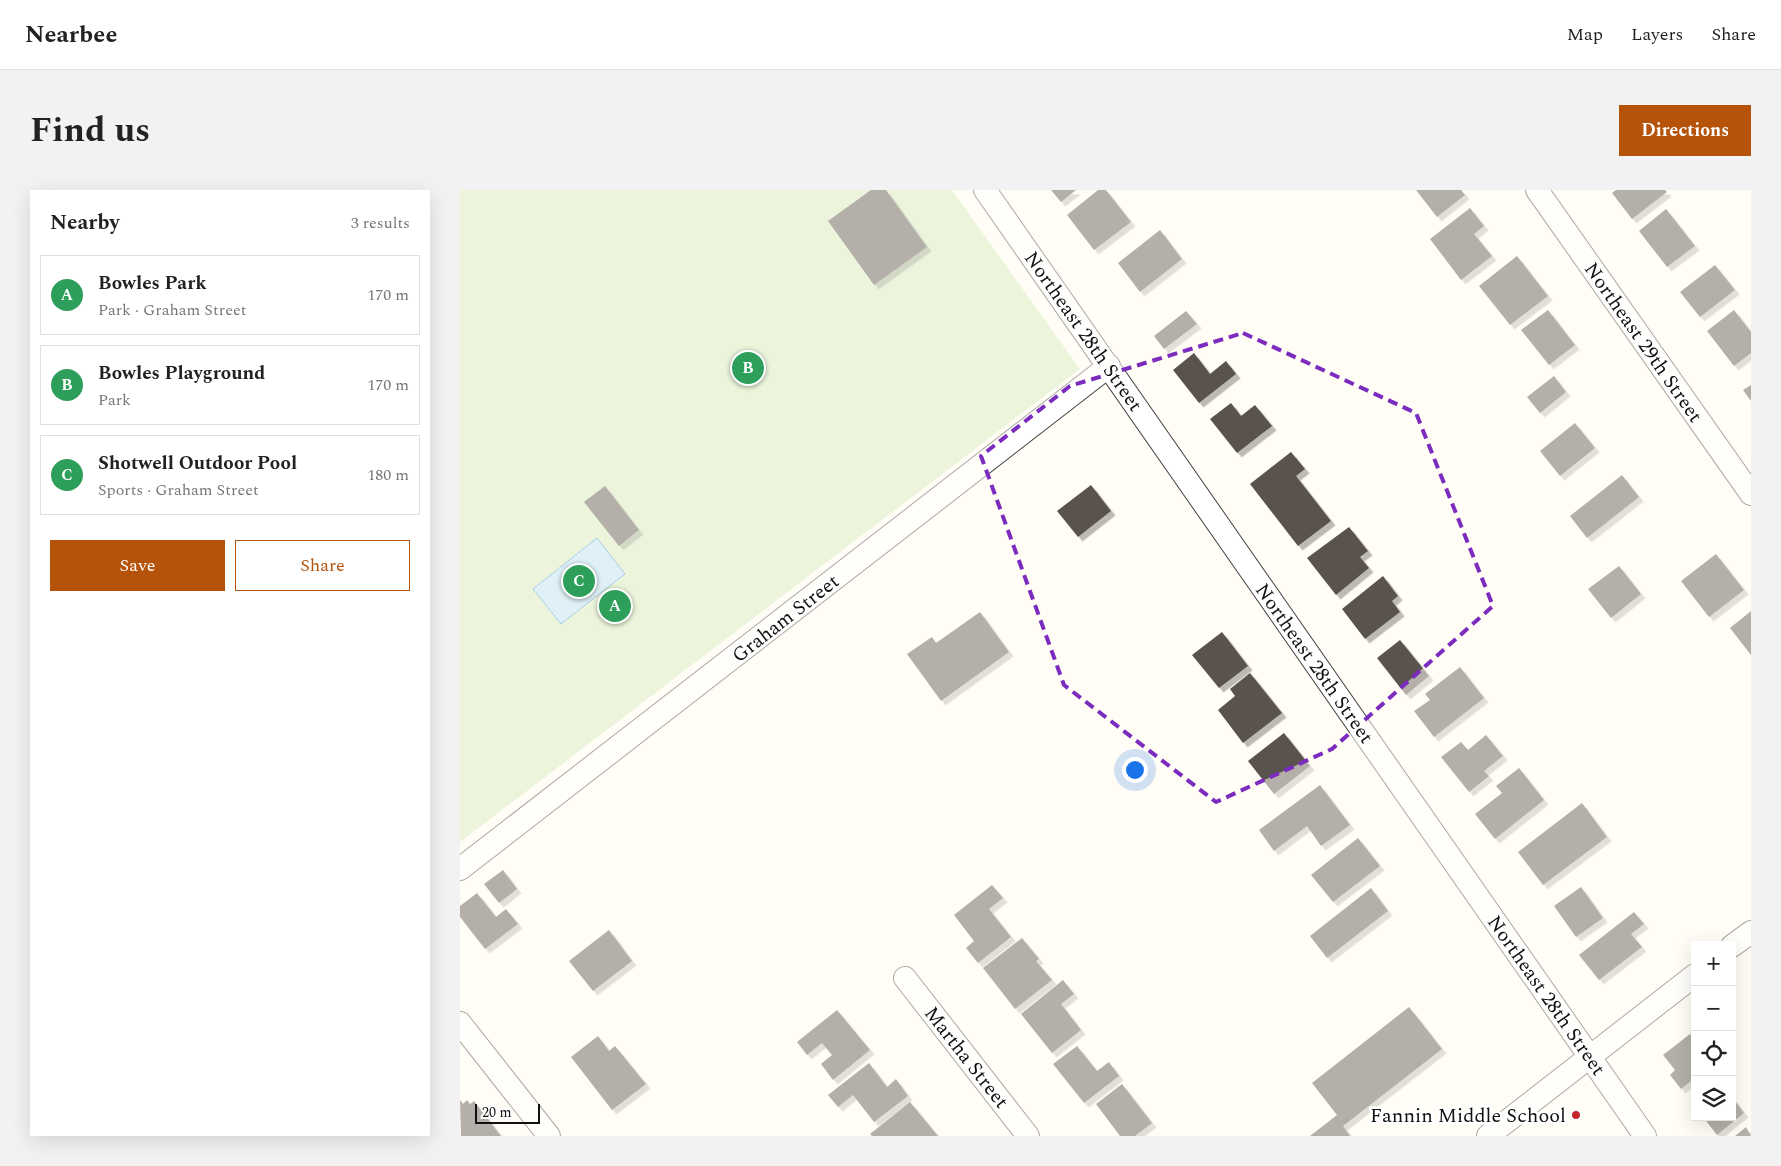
<!DOCTYPE html>
<meta charset="utf-8">
<style>
:root{--surface:#fff;--page:#f2f2f2;--text:#222;--muted:#767676;--line:#e0e0e0;--accent:#b45309}
body{margin:0;font-family:Spectral,serif;background:var(--page);color:var(--text)}
.controls{position:absolute;right:15px;bottom:15px;display:grid;overflow:hidden;border-radius:0px;box-shadow:0 5px 20px #0002}
.controls button{width:45px;height:45px;display:grid;place-items:center;padding:0;border:0;border-bottom:1px solid var(--line);background:var(--surface);color:var(--text);font:25px sans-serif}
.scale{position:absolute;left:15px;bottom:12px;width:65px;box-sizing:border-box;padding-left:5px;border:2px solid #111;border-top:0;font-size:14px;line-height:18px;white-space:nowrap;color:#111;-webkit-text-stroke:4px #fff;paint-order:stroke}
.you{position:absolute;left:674px;top:579px;width:18px;height:18px;margin:-12px;border:4px solid #fff;border-radius:50%;background:#1a73e8;box-shadow:0 0 0 8px #1a73e833}
.badge{display:grid;place-items:center;width:32px;height:32px;border-radius:50%;background:var(--accent);color:#fff;font-size:16px;font-weight:700}
.pin{position:absolute;translate:-50% -50%;border:2px solid #fff;box-shadow:0 1px 5px #0006}
.list{margin:0;padding:0;list-style:none}
h2{display:flex;justify-content:space-between;align-items:center;height:65px;margin:0;padding:0 20px;font-size:21px}
h2 small{font-size:16px;font-weight:400;color:var(--muted)}
.list li{display:grid;grid-template-columns:32px 1fr auto;gap:15px;align-items:center;box-sizing:border-box;height:80px;margin:0 10px 10px;padding:0 10px;border:1px solid var(--line);border-radius:0px}
.list b{display:block;font-size:19px;white-space:nowrap}
.list p{margin:0;font-size:16px;white-space:nowrap;color:var(--muted)}
.list em{font-size:16px;font-style:normal;color:var(--muted)}
.actions{display:flex;gap:10px;padding:15px 20px}
.actions a{flex:1;padding:11px 0;border:1px solid var(--accent);border-radius:0px;text-align:center;font-size:18px;color:var(--accent)}
.actions .main{background:var(--accent);color:#fff}
.icon{flex:none;width:28px;height:28px;fill:none;stroke:currentColor;stroke-width:2;stroke-linecap:round;stroke-linejoin:round}
.map{position:relative;flex:none;width:1291px;height:946px;overflow:hidden;border-radius:0px}
header{display:flex;align-items:center;gap:30px;box-sizing:border-box;height:70px;padding:0 25px;background:var(--surface);border-bottom:1px solid var(--line)}
header strong{font-size:24px}
nav{display:flex;gap:28px;margin-inline-start:auto;font-size:18px}
.intro{display:flex;align-items:center;justify-content:space-between;box-sizing:border-box;height:120px;padding:0 30px}
h1{margin:0;font-size:35px}
.button{padding:12px 22px;border-radius:0px;background:var(--accent);color:#fff;font-size:18px;font-weight:700}
main{display:flex;gap:30px;padding:0 30px}
aside{flex:1;background:var(--surface);border-radius:0px;box-shadow:0 5px 20px #0002}
.map>svg:first-child{display:block}
.green{fill:#d5ebbd}
.water{fill:#b9e0f7;stroke:#3f96cf}
.building{fill:#5a524d;filter:url(#shadow)}
.lines{fill:none;stroke-linecap:round;stroke-linejoin:round}
.minor-casing{stroke:#444;stroke-width:24}
.minor{stroke:#fff;stroke-width:22}
.marked{fill:none;stroke:#7b2cbf;stroke-width:4;stroke-dasharray:10 6;stroke-linejoin:round}
.poi-dot{fill:#c4262e;stroke:#fff;stroke-width:2}
.labels{text-anchor:middle;stroke-width:5;stroke-linejoin:round;paint-order:stroke}
.street-label{font-size:20px;fill:#111;stroke:#fff}
.poi-label{font-size:20px;fill:#111;stroke:#fff;text-anchor:end}
</style>
<header>
<strong>Nearbee</strong>
<nav><a>Map</a><a>Layers</a><a>Share</a></nav>
</header>
<div class="intro"><h1>Find us</h1><a class="button">Directions</a></div>
<main>
<aside>
<h2>Nearby<small>3 results</small></h2>
<ul class="list">
<li><span class="badge" style="background:#2e9e5b">A</span><div><b>Bowles Park</b><p>Park · Graham Street</p></div><em>170 m</em></li>
<li><span class="badge" style="background:#2e9e5b">B</span><div><b>Bowles Playground</b><p>Park</p></div><em>170 m</em></li>
<li><span class="badge" style="background:#2e9e5b">C</span><div><b>Shotwell Outdoor Pool</b><p>Sports · Graham Street</p></div><em>180 m</em></li>
</ul>
<div class="actions"><a class="main">Save</a><a>Share</a></div>
</aside>
<div class="map">
<svg width="1291" height="946" viewBox="0 0 1291 946">
<defs>
<filter id="shadow"><feDropShadow dx="4.5" dy="4.5" stdDeviation="0" flood-color="#0004"/></filter>
</defs>
<rect width="100%" height="100%" fill="#fffdf5"/>
<path class="green" d="M0 0H492L620 179 0 652Z"/>
<path class="water" d="M137 348 165 384 101 434 73 399Z"/>
<path class="building" d="M411 0H426L467 57 414 95 368 31Z
M591 0H616L601 12Z
M638 0H646L671 32 634 60 607 25Z
M956 0H1001L1005 5 977 27Z
M1156 0H1205L1207 2 1172 29 1152 3Z
M1010 18 1024 36 1014 44 1032 66 1001 90 970 49Z
M1206 19 1235 56 1207 77 1179 41Z
M700 40 722 69 680 102 658 73Z
M1057 66 1088 106 1050 135 1019 96Z
M1255 75 1275 100 1240 127 1220 102Z
M1088 120 1115 155 1089 175 1061 140Z
M1274 120 1291 142V163L1274 176 1247 141Z
M726 121 737 134 704 159 694 146Z
M734 163 750 184 766 171 776 184 739 213 713 180Z
M1094 186 1106 202 1080 223 1067 207Z
M1291 195V211L1283 200Z
M771 213 781 226 795 215 812 236 777 263 750 229Z
M1115 233 1135 258 1100 286 1080 261Z
M831 262 845 279 836 286 871 331 838 356 790 294Z
M1162 285 1179 307 1127 348 1110 326Z
M631 295 651 321 618 347 597 321Z
M145 296 179 340 159 356 124 312Z
M889 337 908 361 900 367 909 378 876 405 847 368Z
M1256 364 1284 400 1249 427 1221 391Z
M1159 376 1181 404 1151 428 1128 399Z
M923 386 938 406 932 411 940 422 905 449 882 419Z
M1291 421V465L1270 438Z
M520 422 549 462 481 511 447 464 472 447 476 453Z
M762 442 788 476 759 498 732 465Z
M940 450 969 486 946 505 917 468Z
M1000 477 1024 508 974 547 954 521 970 510 965 504Z
M790 483 822 523 783 553 758 520 775 506 770 499Z
M824 543 850 576 814 604 788 571Z
M1026 545 1043 566 1024 581 1029 586 1009 602 981 567 1001 552 1008 560Z
M1059 578 1084 610 1035 649 1015 624 1042 603 1036 596Z
M860 595 890 635 861 656 847 636 814 661 799 640Z
M1122 613 1147 647 1083 695 1058 662Z
M898 648 920 676 873 712 851 685Z
M43 680 57 699 39 713 24 694Z
M532 695 543 708 529 719 551 747 518 773 506 758 514 751 494 725Z
M1121 697 1143 728 1116 747 1094 716Z
M911 698 928 721 867 768 850 746Z
M17 703 36 727 46 719 58 734 25 759 0 727V716Z
M1174 722 1184 734 1171 744 1182 757 1139 790 1119 765Z
M149 740 172 771 133 801 109 771Z
M562 748 579 769 576 771 592 790 555 819 523 778Z
M603 790 614 804 601 814 621 840 592 863 561 824Z
M949 817 982 859 883 936 890 946H850L877 925 852 893Z
M377 820 410 860 373 890 361 874 372 865 362 853 347 865 337 852Z
M1230 844 1235 850V888L1221 899 1210 885 1215 880 1203 865Z
M138 846 149 861 155 856 186 894 152 920 111 867Z
M617 856 637 881 649 872 659 886 624 913 593 874Z
M409 873 427 897 436 889 448 906 414 932 393 905 378 917 368 905Z
M662 894 692 933 675 946H660L636 914Z
M1272 907 1284 923 1257 945 1243 927H1272Z
M0 910 3 914 7 910 10 914 14 911 41 946H1Z
M450 912 478 946H412L410 944Z
M1286 937 1291 946H1275Z"/>
<g class="lines">
<g class="minor-casing">
<path id="minor" d="M525 0 1185 946
M1077 0 1291 304
M0 679 649 176
M1272 756 1291 742
M445 788 568 946
M0 833 89 946
M1028 946 1235 785"/>
</g>
<use href="#minor" class="minor"/>
</g>
<path d="M0 0H1291V946H0ZM783 143 956 223 1033 416 872 559 756 612 604 495 521 266 610 196Z" fill="#fffdf5" fill-opacity=".55" fill-rule="evenodd"/>
<path class="marked" d="M783 143 956 223 1033 416 872 559 756 612 604 495 521 266 610 196Z"/>
<circle class="poi-dot" cx="1116" cy="925" r="5"/>
<g class="labels">
<g class="street-label">
<text transform="translate(624 141) rotate(55)" y="7">Northeast 28th Street</text>
<text transform="translate(1184 152) rotate(55)" y="7">Northeast 29th Street</text>
<text transform="translate(325 428) rotate(-38)" y="7">Graham Street</text>
<text transform="translate(855 473) rotate(55)" y="7">Northeast 28th Street</text>
<text transform="translate(1087 805) rotate(55)" y="7">Northeast 28th Street</text>
<text transform="translate(507 867) rotate(52)" y="7">Martha Street</text>
</g>
<g class="poi-label">
<text x="1106" y="932">Fannin Middle School</text>
</g>
</g>
</svg>
<div class="controls">
<button>+</button>
<button>−</button>
<button><svg class="icon" aria-label="locate" viewBox="0 0 24 24"><circle cx="12" cy="12" r="6"/><path d="M12 2v4M12 18v4M2 12h4M18 12h4"/></svg></button>
<button><svg class="icon" aria-label="layers" viewBox="0 0 24 24"><path d="M12 4l9 5-9 5-9-5zM3 14l9 5 9-5"/></svg></button>
</div>
<div class="scale">20 m</div>
<div class="you"></div>
<div class="pin badge" style="left:155px;top:416px;background:#2e9e5b">A</div>
<div class="pin badge" style="left:288px;top:178px;background:#2e9e5b">B</div>
<div class="pin badge" style="left:119px;top:391px;background:#2e9e5b">C</div>
</div>
</main>
